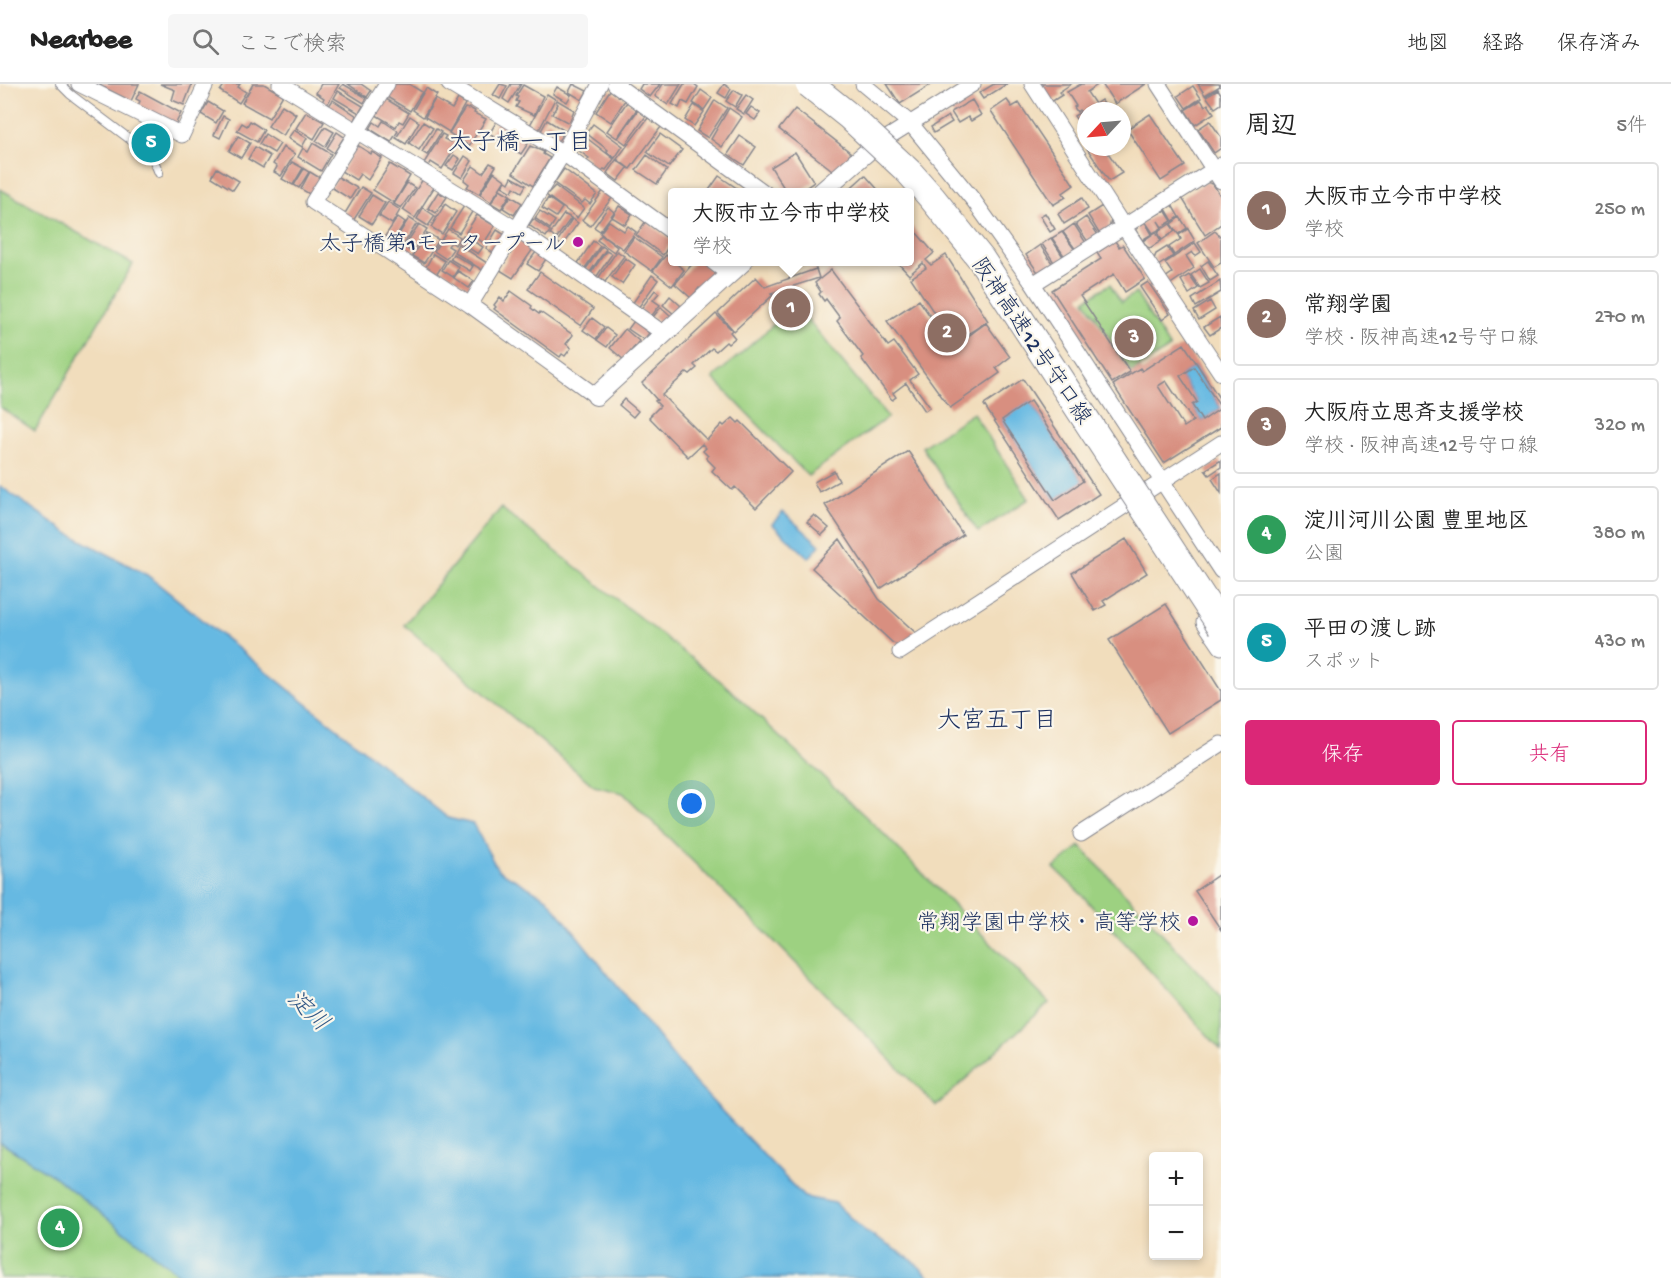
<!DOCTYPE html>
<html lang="ja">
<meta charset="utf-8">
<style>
:root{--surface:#fff;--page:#f6f6f6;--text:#222;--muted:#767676;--line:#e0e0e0;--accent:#db2777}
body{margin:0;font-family:"Gochi Hand","Klee One",sans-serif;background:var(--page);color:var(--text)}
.controls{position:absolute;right:18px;bottom:18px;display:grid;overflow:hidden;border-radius:6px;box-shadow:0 3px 9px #0003}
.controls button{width:54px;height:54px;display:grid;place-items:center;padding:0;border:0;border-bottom:2px solid var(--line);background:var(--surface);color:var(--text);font:30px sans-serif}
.compass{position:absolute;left:1077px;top:18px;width:54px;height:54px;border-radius:50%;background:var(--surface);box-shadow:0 3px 9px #0003;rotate:244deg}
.you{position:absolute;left:692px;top:720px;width:21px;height:21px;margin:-15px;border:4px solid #fff;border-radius:50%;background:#1a73e8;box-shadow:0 0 0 9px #1a73e833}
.badge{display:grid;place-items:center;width:39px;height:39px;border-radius:50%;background:var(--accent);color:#fff;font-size:20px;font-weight:700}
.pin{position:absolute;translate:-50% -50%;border:3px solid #fff;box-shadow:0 2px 6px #0006}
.popup{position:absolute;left:668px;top:104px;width:246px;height:78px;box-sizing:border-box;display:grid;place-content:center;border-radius:6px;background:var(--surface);filter:drop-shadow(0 2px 4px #0005);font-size:20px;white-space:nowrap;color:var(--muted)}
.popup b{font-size:22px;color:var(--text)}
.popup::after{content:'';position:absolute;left:50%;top:100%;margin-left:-12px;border:12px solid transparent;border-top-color:var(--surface)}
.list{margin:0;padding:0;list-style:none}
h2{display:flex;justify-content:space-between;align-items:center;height:78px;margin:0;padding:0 24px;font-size:26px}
h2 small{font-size:20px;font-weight:400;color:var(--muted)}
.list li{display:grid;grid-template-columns:39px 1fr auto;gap:18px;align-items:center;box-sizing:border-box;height:96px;margin:0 12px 12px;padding:0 12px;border:2px solid var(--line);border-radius:6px}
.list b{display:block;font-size:22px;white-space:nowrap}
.list p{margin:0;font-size:20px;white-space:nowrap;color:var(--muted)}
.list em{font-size:20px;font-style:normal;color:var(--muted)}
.actions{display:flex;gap:12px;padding:18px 24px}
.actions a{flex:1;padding:14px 0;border:2px solid var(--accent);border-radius:6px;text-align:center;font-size:21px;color:var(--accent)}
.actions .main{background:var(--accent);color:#fff}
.icon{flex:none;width:33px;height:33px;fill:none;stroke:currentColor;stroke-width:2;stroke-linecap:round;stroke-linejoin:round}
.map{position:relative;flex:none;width:1221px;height:1194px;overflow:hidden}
header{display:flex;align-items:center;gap:36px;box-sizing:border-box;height:84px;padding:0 30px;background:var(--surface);border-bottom:2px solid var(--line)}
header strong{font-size:28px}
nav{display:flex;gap:33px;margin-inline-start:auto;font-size:21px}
.search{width:420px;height:54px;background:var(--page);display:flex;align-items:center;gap:15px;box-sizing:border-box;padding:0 21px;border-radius:6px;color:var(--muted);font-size:22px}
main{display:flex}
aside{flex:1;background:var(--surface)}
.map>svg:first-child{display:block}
.green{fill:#9dd181;stroke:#5c8070;stroke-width:1.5}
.water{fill:#66b9e2;stroke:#4074a0;stroke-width:1.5}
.building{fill:#d88f80;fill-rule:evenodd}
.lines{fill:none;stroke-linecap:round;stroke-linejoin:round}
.service-casing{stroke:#86868d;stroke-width:10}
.minor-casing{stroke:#86868d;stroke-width:17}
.tertiary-casing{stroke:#86868d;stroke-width:20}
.service{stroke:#fff;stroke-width:8}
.minor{stroke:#fff;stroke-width:15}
.tertiary{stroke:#fff;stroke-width:18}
.motorway-bridge-casing{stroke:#86868d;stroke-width:29;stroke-linecap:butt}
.motorway-bridge{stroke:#fff;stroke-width:27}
.poi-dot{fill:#b5179e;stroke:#fbf7ec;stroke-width:2}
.labels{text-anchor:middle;stroke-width:4.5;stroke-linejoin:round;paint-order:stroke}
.poi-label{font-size:22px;fill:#1b2f5e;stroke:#fbf7ec;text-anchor:end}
.street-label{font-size:22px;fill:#1b2f5e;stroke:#fbf7ec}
.neighbourhood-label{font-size:24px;fill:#1b2f5e;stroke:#fbf7ec}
.water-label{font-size:24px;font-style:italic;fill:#325886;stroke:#fbf7ec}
</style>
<header>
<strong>Nearbee</strong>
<div class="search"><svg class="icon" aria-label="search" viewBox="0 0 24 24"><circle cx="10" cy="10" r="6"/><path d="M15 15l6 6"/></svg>ここで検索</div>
<nav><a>地図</a><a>経路</a><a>保存済み</a></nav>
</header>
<main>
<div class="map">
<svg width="1221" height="1194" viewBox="0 0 1221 1194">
<rect width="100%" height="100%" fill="#fbf7ec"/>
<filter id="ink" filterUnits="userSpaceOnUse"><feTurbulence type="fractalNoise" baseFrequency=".0167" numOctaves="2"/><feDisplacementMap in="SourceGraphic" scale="12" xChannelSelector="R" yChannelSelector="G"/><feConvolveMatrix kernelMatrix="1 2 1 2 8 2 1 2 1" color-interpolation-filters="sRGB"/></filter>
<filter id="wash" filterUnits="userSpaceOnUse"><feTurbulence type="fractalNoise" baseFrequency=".008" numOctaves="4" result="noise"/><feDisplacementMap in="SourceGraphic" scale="24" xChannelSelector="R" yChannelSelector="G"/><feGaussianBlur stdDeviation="1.35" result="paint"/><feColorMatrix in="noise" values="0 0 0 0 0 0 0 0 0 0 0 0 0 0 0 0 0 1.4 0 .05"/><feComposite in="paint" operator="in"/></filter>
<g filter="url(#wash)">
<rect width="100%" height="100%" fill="#f1ddbc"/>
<path class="green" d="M0 105 133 180 35 347 0 323Z
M1110 200 1121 218 1136 209 1170 264 1131 288 1085 216Z
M796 221 888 333 808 392 713 294Z
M973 329 1029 415 978 448 922 363Z
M501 424 724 600 880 746 1049 919 936 1022 773 856 623 709 594 702 404 541Z
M1080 762 1221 912V966L1080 809 1054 784Z
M0 1058 55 1093 184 1194H0Z"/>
<path class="water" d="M1194 283 1221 324 1202 337 1192 321 1197 317 1180 292Z
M1030 317 1083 397 1055 416 1002 336Z
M0 402 68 449 147 491 448 734 473 740 498 786 547 814 694 998 804 1113 835 1119 864 1147 912 1176 931 1194H184L55 1093 0 1058Z
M783 428 820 461 809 474 772 440Z"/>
<g id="blocks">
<path class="building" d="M97 0H139L131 17Z
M160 0H192L184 21 172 16 175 6Z
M225 0H240L238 3 246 8 239 19 220 7Z
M253 0H264L283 11 269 34 242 19Z
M321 0H339L327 21 322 18 324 14 316 9Z
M343 0 367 14 364 19 340 4Z
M348 0H361L371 7 367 13Z
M394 0H409L422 8 410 27 387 13Z
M500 0 507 2 500 15 493 11Z
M511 0H521L509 19 503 15Z
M573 0 587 7 582 16 569 8Z
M642 0H660L650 13 639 5Z
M663 0H681L668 21 655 12Z
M684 0H694L698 3 688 20 682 17 679 24 672 20Z
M724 0 731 5 726 14 718 9Z
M887 0H932L900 20Z
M994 0H1007L983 15 979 9Z
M1039 0H1071L1059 8 1062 11 1051 18Z
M1081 0H1099L1087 8 1095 20 1101 16 1107 24 1102 27H1086V41L1082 43 1074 32 1081 28 1079 26 1077 28 1074 23 1076 22 1067 8Z
M1102 0H1146L1115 20Z
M1198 0H1219L1220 2 1205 11Z
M523 1 543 12 534 31 516 23 519 18 516 17 518 13 516 12Z
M1193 2 1201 14 1186 24 1178 12Z
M557 3 571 11 567 18 553 10Z
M426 4 437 11 423 33 413 26Z
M1218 5 1221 10V20L1215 24 1206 12Z
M610 6 625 16 611 38 596 28Z
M701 6 712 14 704 26 693 19Z
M734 6 742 11 735 23 726 17Z
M140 7 181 29 175 41 138 22 140 17 136 15Z
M338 7 363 22 359 29 334 14Z
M547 10 555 15 539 46 530 41Z
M746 11 753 16 744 30 736 25Z
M386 15 409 29 403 39 399 37 396 43 376 31Z
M435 15 452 25 458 15 465 20 449 48 425 33Z
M333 16 357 32 353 39 328 23Z
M557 16 574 26 569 39 552 30 558 20 556 18Z
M715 16 727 24 708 54 697 47Z
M972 16 981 31 971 37 968 33 958 39 951 28Z
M1007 16 1012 23 1019 19 1074 101 1063 109 1066 113 1053 121 991 27Z
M1201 16 1205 22 1208 20 1214 29 1195 41 1185 26Z
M208 18 223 27 216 39 201 30Z
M627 18 637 25 617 54 607 47Z
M282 21 296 30 283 52 268 42Z
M694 21 704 28 694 42 685 36Z
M751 23 760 29 755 36 746 30Z
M465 24 468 25 469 24 475 27 474 29 486 35 469 62 449 49Z
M729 24 742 33 722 63 711 55Z
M795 25 851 69 836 89 779 45Z
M638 26 646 32 626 60 618 54Z
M306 28 324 38 314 55 296 44Z
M1150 30 1185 82 1161 97 1127 45Z
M223 32 229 35 220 54 214 51Z
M410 32 419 38 406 60 396 54Z
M948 32 952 38 934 49 931 43Z
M648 34 661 43 630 85 617 75Z
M547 36 565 47 558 57 541 47Z
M250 37 264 46 257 58 237 47 242 39 247 42Z
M383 37 398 47 391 58 370 45 374 38 380 42Z
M497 37 529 58 521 70 489 50Z
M1210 37 1221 53V64L1214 69 1198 45Z
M423 38 433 44 419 66 409 59Z
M593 40 623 62 615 74 607 68 608 66 586 49Z
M325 43 334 48 325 63 316 57Z
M436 45 441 48 427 71 422 68Z
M294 46 307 54 302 63 288 54Z
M337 48 344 53 334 69 327 64Z
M265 50 280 60 274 69 259 60Z
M442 50 446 52 444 55 450 58 451 55 458 59 442 85 431 78 429 82 424 79Z
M660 50 682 66 669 83 647 68Z
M238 52 250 59 241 74 229 67Z
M584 52 614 75 606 86 604 85 601 88 586 77 589 74 575 64Z
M740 52 756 63 744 81 728 70Z
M313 59 331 70 321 87 298 73 303 64 308 68Z
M357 61 371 70 372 68 382 74 368 96 360 90 356 96 341 87Z
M530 62 544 68 543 70 550 74 533 102 513 89Z
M255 63 270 72 263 84 248 75Z
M283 63 295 70 281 92 274 88 277 83 273 80Z
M1086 63H1104L1122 89 1109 97Z
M795 68 814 98 798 109H787L771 83Z
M454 71 460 75 453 86 446 82Z
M647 71 667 86 657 100 636 86Z
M465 72 472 77 462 94 454 89Z
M616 76 628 84 618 97 607 89Z
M292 78 303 84 293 101 282 95Z
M490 79 496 82 479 110 467 103 469 100 464 96 473 82 483 89Z
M390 80 410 92 394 119 373 106Z
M217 84 239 97 233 106 212 93Z
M304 85 309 88 299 104 294 101Z
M564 85 597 110 590 120 585 116 582 119 554 99Z
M310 88 320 94 311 111 301 105Z
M494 88 505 96 491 118 480 110Z
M865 91 881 109H845Z
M719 92 744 109H707Z
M338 93 357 104 350 115 331 103Z
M512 93 526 101 522 108 514 103 512 108 502 102 506 97 509 99Z
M423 95 435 102 415 134 403 126Z
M1206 98 1213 100 1221 113V140L1205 151 1182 114Z
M407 99 415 104 401 124 394 120Z
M555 102 584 124 577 134 546 111Z
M361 103 371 109 353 137 344 131Z
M500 105 510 111 501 125 491 119Z
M603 107 612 114 590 142 582 136Z
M438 108 447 113 436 129 428 124Z
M372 111 385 119 372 140 359 132Z
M511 112 522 119 514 131 503 124Z
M548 114 562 124 556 133 542 124Z
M1082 114 1088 125 1064 140 1058 130Z
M388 118 400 126 392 140 379 132Z
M445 120 456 128 442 150 431 143Z
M1172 121 1179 133 1173 137 1166 125Z
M464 122 472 128 459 149 450 144Z
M619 122 632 130 625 141 612 133Z
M1102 122 1111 136 1109 145 1100 151 1088 131Z
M608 123 614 128 600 147 594 143Z
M423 124 435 132 428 142 417 135Z
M1165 126 1172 137 1162 143 1158 137 1162 144 1153 149 1145 137Z
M540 127 555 137 550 145 535 134Z
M1045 129 1055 145 1050 148 1040 132Z
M564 130 571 134 556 155 550 150Z
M477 131 495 142 484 159 466 148Z
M398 133 405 138 393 157 385 152Z
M1086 133 1098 151 1088 158 1076 140Z
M1180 133 1187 144 1178 150 1171 140Z
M409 134 417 139 404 160 396 155Z
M533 135 550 147 546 153 529 141Z
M572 135 578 139 562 162 557 158Z
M609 137 624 147 628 142 636 148 623 165 600 149Z
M646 137 672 157 663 171 636 151Z
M1145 138 1152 150 1142 156 1137 146V143Z
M419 140 427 145 412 168 404 163Z
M1074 140 1086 159 1076 166 1063 148Z
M1170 140 1175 147 1162 156 1158 148Z
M910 141 934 169 926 176 931 181 946 171 988 237 954 259 911 194 926 184 923 179 909 191 897 178H910Z
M448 145 460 153 455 161 451 158 448 162 453 165 446 175 434 167Z
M1188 145 1195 157 1174 171 1169 163 1181 155 1179 151Z
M497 146 505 151 493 169 486 164Z
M1215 147 1221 153V179L1214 183 1198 159Z
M1062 148 1075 166 1065 173 1052 154Z
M1156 148 1161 157 1150 164 1147 163 1143 157Z
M427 149 439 156 424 179 412 172Z
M463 151 483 163 478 170 459 158Z
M601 151 617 163 614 168 597 156Z
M634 153 662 173 652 187 624 167Z
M1051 154 1064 174 1055 180 1042 160Z
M521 157 533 165 513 194 500 186 516 160Z
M593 157 600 162 585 184 578 179Z
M1115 157 1119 163 1123 161 1145 195 1125 208 1114 190 1080 212 1130 288 1112 299 1052 206 1101 175 1097 169Z
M1195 159 1201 168 1195 172 1192 168 1186 172 1194 184 1169 201 1165 194 1172 189 1165 179Z
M458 160 487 179 482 186 454 168Z
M1040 161 1054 182 1043 189 1037 187 1026 171Z
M602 162 606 165 590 188 586 185Z
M1167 163 1173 172 1158 182 1154 175 1156 170Z
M606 167 612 170 597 192 591 189Z
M617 167 624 172 605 198 599 193Z
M536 168 546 175 538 187 527 180Z
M433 170 445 177 437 190 426 183Z
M453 170 473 182 470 187 450 175Z
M666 171 684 186 672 202 653 187Z
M625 174 635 181 622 200 612 193Z
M448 176 459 183 453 193 442 186Z
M1208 177 1218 192 1210 197 1201 182Z
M694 178H701L716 190 702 206 699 204 691 214 675 200Z
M816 185 819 194 771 209 773 211 734 247 718 229 756 193 765 203Z
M1200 185 1209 199 1200 204 1191 191Z
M831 186 888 262 894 258 918 290 910 296 930 323 925 327 906 299 893 309 896 313 892 316 861 274 863 272 837 237 840 234 826 215 824 217 819 210 821 208 815 199Z
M458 187 474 197 469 204 454 194Z
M540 188 593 225 581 242 528 205Z
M652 191 658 196 638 224 632 220Z
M1189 191 1198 204 1189 210 1181 196Z
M1220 197 1221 208 1196 223 1192 215Z
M1148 198 1170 230 1162 236 1140 203Z
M655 206 659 209 653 216 660 221 650 234 640 226Z
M511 207 532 222 531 224 539 230 540 228 573 251 566 260 571 264 565 272 562 270 560 273 494 225 496 223 494 221 500 213 504 217Z
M670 212 681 222 674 230 663 221Z
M919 216 952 264 986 239 1010 273 996 284 1000 289 950 324 887 237Z
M1210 217 1215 226 1199 236 1194 227Z
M661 223 671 232 666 238 660 239 653 233Z
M716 230 732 246 730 248 735 254 728 260 726 258 716 267 712 264 694 281 697 284 690 290 687 288 662 311 707 356 722 340 724 342 733 334 738 339 740 337 791 388 756 424 735 403 732 406 712 387 715 383 706 374 708 372 703 367 706 364 702 360 688 373 649 333 660 322 655 317 657 316 642 299Z
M1220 233 1221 244 1210 251 1204 243Z
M592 234 604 243 596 255 583 246Z
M634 237 649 249 644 256 628 245Z
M606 244 615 251 607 263 597 256Z
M625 245 639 257 624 276 610 264Z
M1184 260 1221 317V343L1164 379 1113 301 1140 284 1142 287ZM1194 283 1221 324 1202 337 1192 321 1197 318 1180 292ZM1166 297 1193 337 1184 343 1158 302Z
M1023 295 1099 410 1059 436 984 321ZM1030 317 1083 397 1055 416 1002 336Z
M624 315 638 327 633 333 619 321Z
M908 367 963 451 880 505 825 421Z
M1221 376V383L1209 391 1205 386Z
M834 387 839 397 819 408 814 398Z
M1221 389V409L1212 395Z
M814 431 829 444 822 451 807 438Z
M840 455 879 515 917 550 899 561 893 559 812 484Z
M1126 455 1147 489 1103 517 1106 521 1095 527 1072 489Z
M1166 520 1221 607V616L1168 649 1109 556Z
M1221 789V846L1195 807Z"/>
</g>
</g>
<g filter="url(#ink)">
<use href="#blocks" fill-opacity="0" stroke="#86868d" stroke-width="1.5"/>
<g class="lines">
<g class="service-casing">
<path id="service" d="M60 0 70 10 152 72 159 89"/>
</g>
<g class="minor-casing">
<path id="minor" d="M79 0 182 51 206 0
M280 0 516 145 663 249
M387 0 313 118 470 221 596 312
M449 0 563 69 672 148
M615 0 765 109
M863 0 911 40 974 117 1033 200 1221 487
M1032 0 1124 143 1221 289
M1158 0 1221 97
M874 62 973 0
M713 178 729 190
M1033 200 1221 81
M470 221 563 69 600 0
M1204 538 1221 563
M900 568 1221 359
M1081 750 1221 660"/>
</g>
<g class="tertiary-casing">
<path id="tertiary" d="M820 109 873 63
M596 312 743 178"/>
</g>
<use href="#service" class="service"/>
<use href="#minor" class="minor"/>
<use href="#tertiary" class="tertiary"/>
<g class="motorway-bridge-casing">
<path id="motorway-bridge" d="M809 0 849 32 909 88 932 114 981 175 1221 542"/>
</g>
<use href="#motorway-bridge" class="motorway-bridge"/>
</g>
</g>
<g class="poi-dot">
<circle cx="578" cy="158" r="6"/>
<circle cx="1193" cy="837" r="6"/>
</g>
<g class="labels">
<g class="poi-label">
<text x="566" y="166">太子橋第1モータープール</text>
<text x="1181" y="845">常翔学園中学校・高等学校</text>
</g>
<g class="street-label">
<text transform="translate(1033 256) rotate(56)" y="8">阪神高速12号守口線</text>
</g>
<g class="neighbourhood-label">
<text x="520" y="65">太子橋一丁目</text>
<text x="997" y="643">大宮五丁目</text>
</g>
<g class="water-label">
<text transform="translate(309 926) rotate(43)" y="8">淀川</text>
</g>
</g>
</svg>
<div class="controls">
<button>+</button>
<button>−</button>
</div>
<svg class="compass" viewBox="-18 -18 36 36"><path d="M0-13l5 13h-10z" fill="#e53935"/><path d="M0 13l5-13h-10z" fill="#767676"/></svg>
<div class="you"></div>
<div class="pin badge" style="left:791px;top:224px;background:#8d6e63">1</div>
<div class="popup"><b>大阪市立今市中学校</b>学校</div>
<div class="pin badge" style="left:947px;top:249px;background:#8d6e63">2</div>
<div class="pin badge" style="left:1134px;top:254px;background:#8d6e63">3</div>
<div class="pin badge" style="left:60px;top:1144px;background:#2e9e5b">4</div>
<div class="pin badge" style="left:151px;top:59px;background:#0f9aa8">5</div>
</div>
<aside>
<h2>周辺<small>5件</small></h2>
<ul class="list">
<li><span class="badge" style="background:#8d6e63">1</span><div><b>大阪市立今市中学校</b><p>学校</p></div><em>250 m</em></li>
<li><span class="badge" style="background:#8d6e63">2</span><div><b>常翔学園</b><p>学校 · 阪神高速12号守口線</p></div><em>270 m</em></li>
<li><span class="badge" style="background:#8d6e63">3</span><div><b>大阪府立思斉支援学校</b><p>学校 · 阪神高速12号守口線</p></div><em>320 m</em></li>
<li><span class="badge" style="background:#2e9e5b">4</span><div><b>淀川河川公園 豊里地区</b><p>公園</p></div><em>380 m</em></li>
<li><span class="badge" style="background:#0f9aa8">5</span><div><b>平田の渡し跡</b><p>スポット</p></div><em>430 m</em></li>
</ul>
<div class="actions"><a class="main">保存</a><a>共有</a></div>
</aside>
</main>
